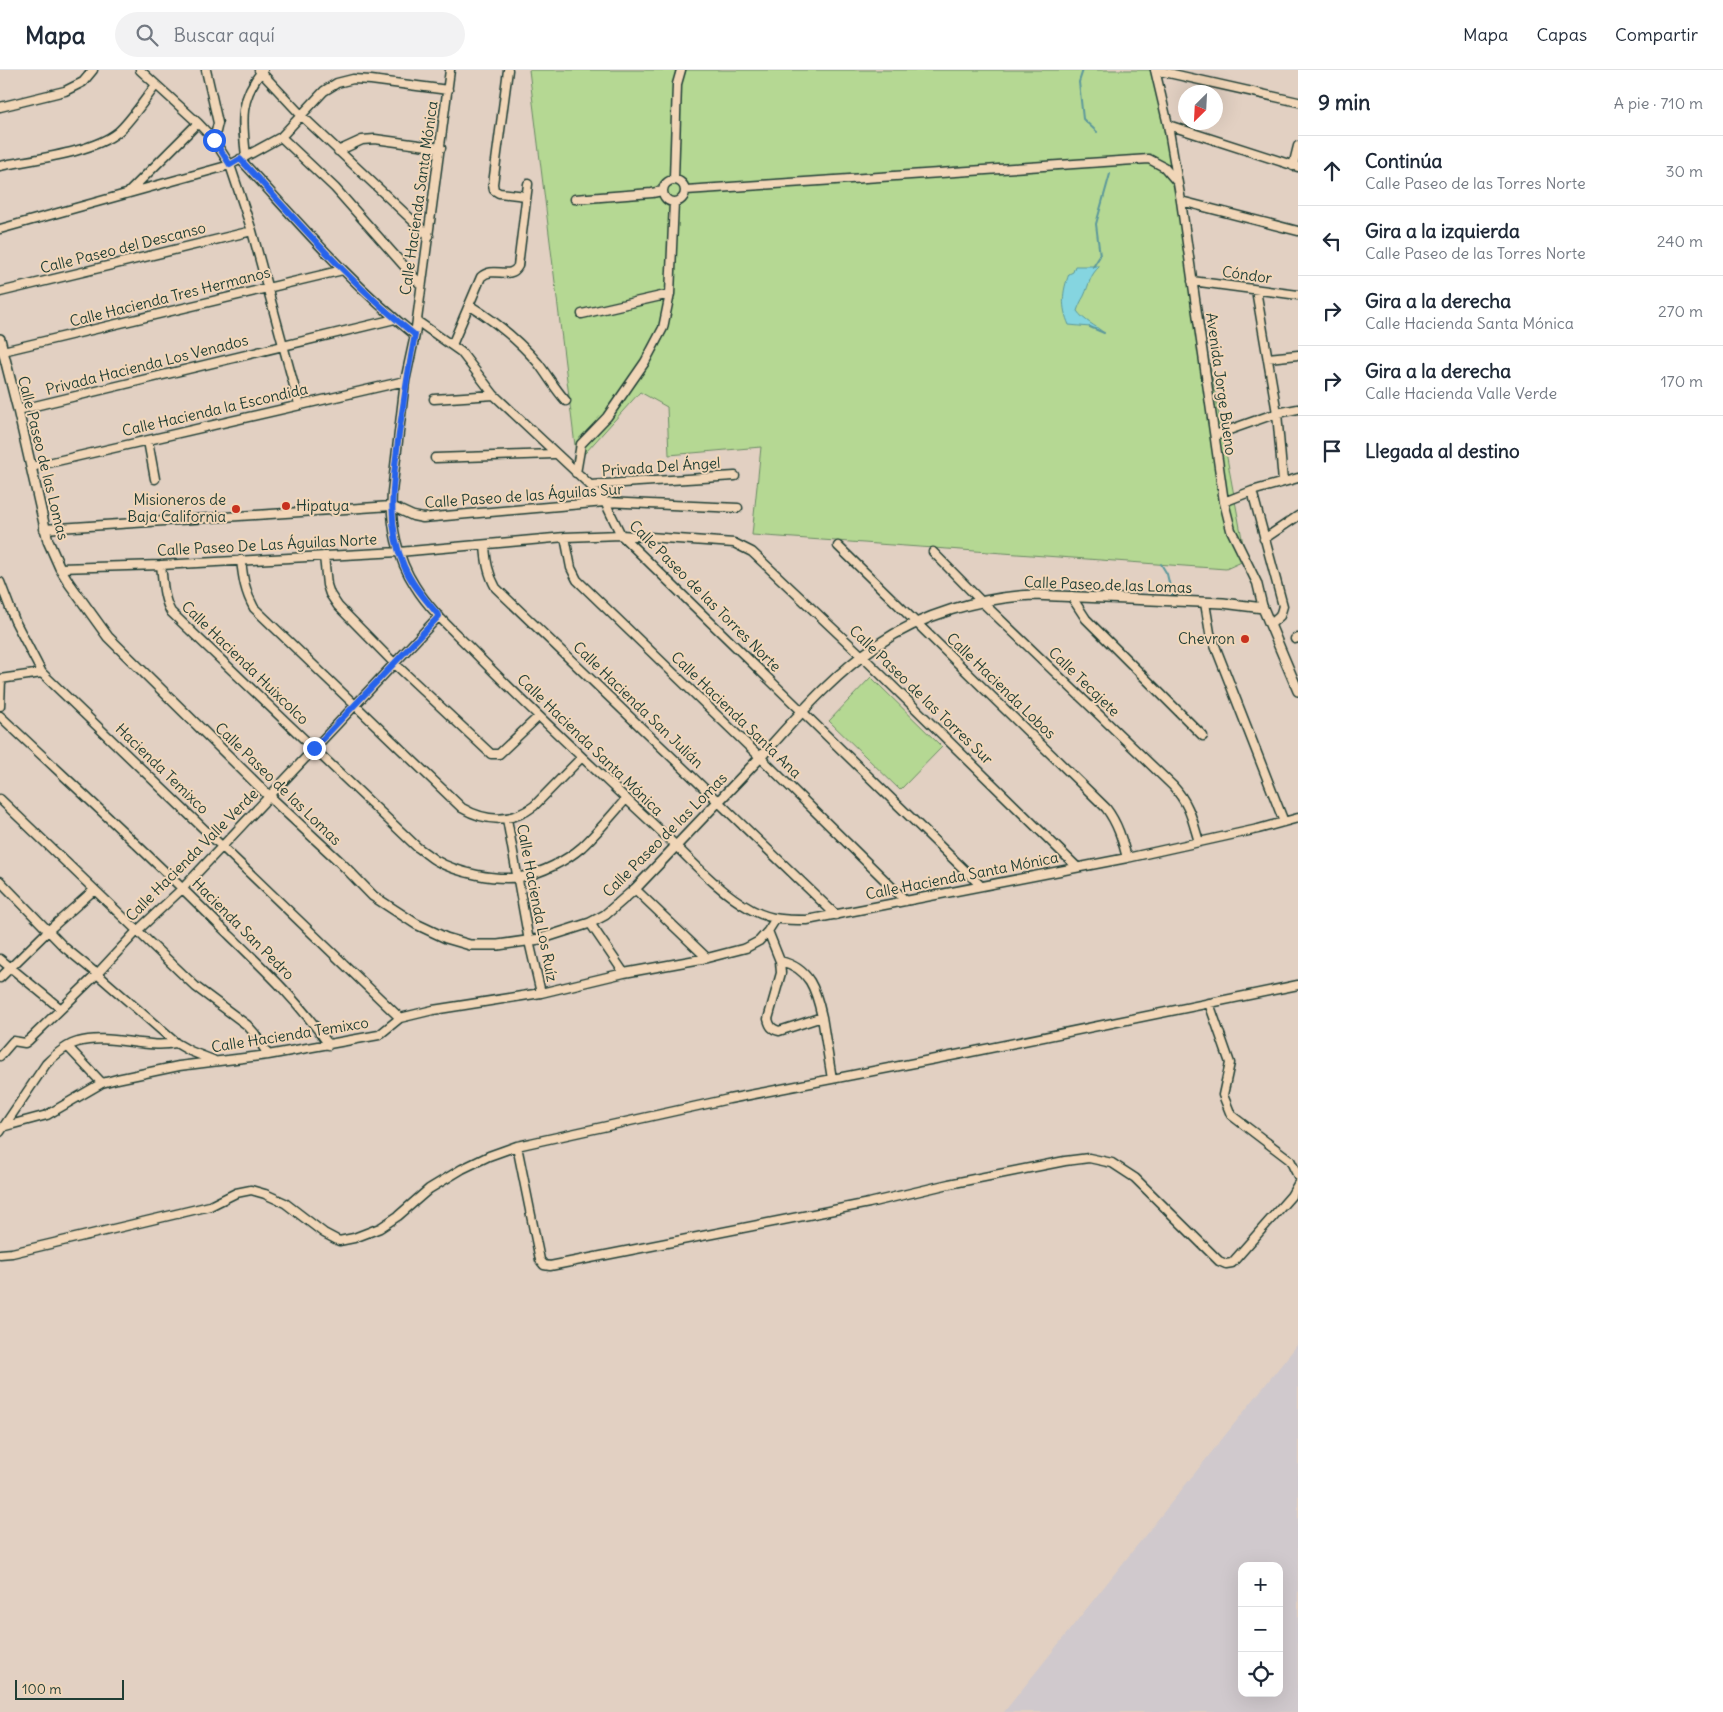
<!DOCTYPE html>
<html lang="es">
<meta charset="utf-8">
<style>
:root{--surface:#fff;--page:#f2f2f3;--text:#1f2937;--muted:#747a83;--line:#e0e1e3}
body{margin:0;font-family:Delius,sans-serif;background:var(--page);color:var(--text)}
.controls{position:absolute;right:15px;bottom:15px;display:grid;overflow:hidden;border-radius:10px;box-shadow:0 5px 20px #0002}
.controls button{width:45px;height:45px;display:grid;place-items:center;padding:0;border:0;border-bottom:1px solid var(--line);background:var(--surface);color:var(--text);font:25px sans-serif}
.compass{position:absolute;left:1178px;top:15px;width:45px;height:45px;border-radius:50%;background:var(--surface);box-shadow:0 5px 20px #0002;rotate:204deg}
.scale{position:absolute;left:15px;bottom:12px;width:109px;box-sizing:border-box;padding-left:5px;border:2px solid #1f3d34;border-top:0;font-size:14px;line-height:18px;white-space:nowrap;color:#1f3d34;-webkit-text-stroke:4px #f1d6b8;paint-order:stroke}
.stop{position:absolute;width:15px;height:15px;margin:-11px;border:4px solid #2563eb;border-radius:50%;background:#fff}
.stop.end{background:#2563eb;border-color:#fff;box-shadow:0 1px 5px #0008}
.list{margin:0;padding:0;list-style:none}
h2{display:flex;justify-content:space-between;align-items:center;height:65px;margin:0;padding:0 20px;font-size:21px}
h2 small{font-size:16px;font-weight:400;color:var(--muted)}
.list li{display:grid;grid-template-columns:32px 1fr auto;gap:15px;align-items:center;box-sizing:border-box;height:70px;padding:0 20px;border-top:1px solid var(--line)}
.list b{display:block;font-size:19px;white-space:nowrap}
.list p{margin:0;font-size:16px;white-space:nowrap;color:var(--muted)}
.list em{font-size:16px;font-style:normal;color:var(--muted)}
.icon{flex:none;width:28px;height:28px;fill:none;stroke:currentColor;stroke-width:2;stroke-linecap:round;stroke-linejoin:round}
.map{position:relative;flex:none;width:1298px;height:1642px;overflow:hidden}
header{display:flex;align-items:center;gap:30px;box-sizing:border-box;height:70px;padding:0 25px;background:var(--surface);border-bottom:1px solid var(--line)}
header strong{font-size:24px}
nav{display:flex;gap:28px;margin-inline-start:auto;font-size:18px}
.search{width:350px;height:45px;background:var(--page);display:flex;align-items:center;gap:12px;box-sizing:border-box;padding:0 18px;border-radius:28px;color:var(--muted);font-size:19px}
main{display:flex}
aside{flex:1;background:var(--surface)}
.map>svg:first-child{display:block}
.built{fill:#d0c9cd;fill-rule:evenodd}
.green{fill:#b5d893;stroke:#6a8a64}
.water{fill:#85d5e0;stroke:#5c989b}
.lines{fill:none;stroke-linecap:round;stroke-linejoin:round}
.stream{stroke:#5c989b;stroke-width:2}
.minor-casing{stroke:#1f3d34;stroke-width:11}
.major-casing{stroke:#1f3d34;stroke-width:12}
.minor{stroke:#f1d6b8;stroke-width:8}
.major{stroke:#f1d6b8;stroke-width:9}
.route{stroke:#2563eb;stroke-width:6}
.poi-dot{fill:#c8321e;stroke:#f1d6b8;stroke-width:2}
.labels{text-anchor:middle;stroke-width:4;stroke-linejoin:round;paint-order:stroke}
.street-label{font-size:15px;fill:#1f3d34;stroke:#f1d6b8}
.poi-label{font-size:15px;fill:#1f3d34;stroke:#f1d6b8;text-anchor:end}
</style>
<header>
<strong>Mapa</strong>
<div class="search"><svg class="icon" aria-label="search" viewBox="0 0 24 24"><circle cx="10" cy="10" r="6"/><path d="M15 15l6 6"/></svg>Buscar aquí</div>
<nav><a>Mapa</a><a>Capas</a><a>Compartir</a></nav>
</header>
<main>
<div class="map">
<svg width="1298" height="1642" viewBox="0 0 1298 1642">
<rect width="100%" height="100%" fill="#e2d0c2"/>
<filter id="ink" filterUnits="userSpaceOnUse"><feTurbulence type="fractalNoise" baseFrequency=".02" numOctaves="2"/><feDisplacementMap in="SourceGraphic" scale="10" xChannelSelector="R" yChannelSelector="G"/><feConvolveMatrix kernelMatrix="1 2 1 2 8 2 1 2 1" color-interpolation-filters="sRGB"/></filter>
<g filter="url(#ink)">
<path class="built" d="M1298 1274V1642H1004ZM1242 1496H1279V1623H1242Z"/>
<path class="green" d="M529 0H1155L1246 490 1226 499 752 465 761 377 669 385 667 337 640 322 577 392Z
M871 607 942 677 900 720 829 651Z"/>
<path class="water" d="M1075 196H1100C1089 206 1090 213 1084 226 1081 231 1079 235 1077 241 1084 251 1095 255 1104 263L1090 257 1069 255C1061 237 1062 222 1069 204L1073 202Z"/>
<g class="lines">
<path class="stream" d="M1083 0 1079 12 1083 49 1097 62
M1093 197 1100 186 1096 154 1110 104
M1090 257 1104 263
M1161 494 1167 504 1172 525"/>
<g class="minor-casing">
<path id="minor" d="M140 0 198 53 214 70 230 95 252 161 299 334
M206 0 218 53 214 70
M259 0 302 46 429 166
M450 0 415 265 405 311 392 422C390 454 397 488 415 516 431 542 457 564 478 586 529 638 583 688 636 738 650 751 664 764 677 777 700 800 723 824 752 840 771 850 786 850 807 850L1127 788 1258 759 1298 748
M508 0 493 114 494 120 499 123 526 126
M1155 0 1168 55 1181 131 1224 432 1231 460 1257 513 1263 538
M1155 0 1298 32
M0 37 65 21 83 12 93 0
M1168 55 1298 97
M281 67 335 118 421 215
M338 81 362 70 375 69 441 78
M246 86C242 51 239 28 263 0
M240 89C296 149 350 214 415 265
M0 96C33 89 92 83 118 62 129 53 146 28 156 15
M1293 96 1298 76
M674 109 677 14 681 0
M663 121a11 11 0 1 1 22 0a11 11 0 1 1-22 0Z
M686 120 1149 89 1164 97 1177 112
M129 122 198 53
M575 129 652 123 662 121
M1181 131 1298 161
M0 159 230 95 281 67 324 21 337 13 353 9 371 10 448 20
M1192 211 1298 225
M1256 220 1277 343 1283 412
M0 222 252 161
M469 235C495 251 518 270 538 293 548 306 555 319 566 331
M582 244 670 224
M417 251 461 282 494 325 590 415 605 432 621 465 981 816
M452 275 481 207C494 195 510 211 518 196L528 114
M3 281 343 200
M1268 288 1298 285
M434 329 494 325
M18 340 395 249
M1215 365 1277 343 1298 339
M148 371 155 409
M435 388 554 384
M31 397 405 311
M576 403 581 374 607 347 645 292 663 258 670 224 674 132
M590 415 735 406
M1252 421 1283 536 1280 546 1271 554
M1224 432 1252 421 1298 408
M44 459 391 436 413 446 423 448 605 432 738 438
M565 467 571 498 577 510 760 687 906 831
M1264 469 1298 446
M485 475C486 491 488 504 496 518L836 845
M838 476 1106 738C1118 754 1122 769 1127 788
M933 482 982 532 1173 716C1190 735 1192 749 1199 772
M324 486 327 515 330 524 338 536 394 593 491 684H499L538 647
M241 490C243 508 245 522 254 538L462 738C486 752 512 753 534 736L582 687
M161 495C163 511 163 528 171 542L417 777C423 781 429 786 435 790 457 803 496 811 521 807 542 803 566 791 582 777 598 762 612 745 626 729
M60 498 161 495 399 482 565 467 621 465 734 473 752 482 862 586 1077 797
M0 512 15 551 42 603 400 948
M1071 526 1086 549 1203 666
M1205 533 1210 563 1284 752
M1295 569 1298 568
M0 609 42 603
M0 636 1 609
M0 646C73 715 148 783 219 855 258 893 298 930 329 975
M0 729 196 917 247 955 255 964 268 985
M507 749 529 871 541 923
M0 811 64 877 97 904 176 973 190 981 213 990
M635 819 707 888
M590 853 624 903
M768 861 780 891 781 903 768 949C770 957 772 959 779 961L822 947 832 1009
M0 889 61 939
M780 891C810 898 816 920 822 947
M0 908 49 860 94 820
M1209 933 1230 993 1223 1025 1231 1045 1290 1090 1298 1106
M68 977 102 1013
M0 986 13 971 25 973 29 970 97 904 137 861 183 818 439 546
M6 1056 47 1045 102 1013 117 1009 179 996 268 985 379 965 400 948 433 940 541 923 624 903 707 888 746 878 759 871 768 861 775 850
M0 1062 46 994C54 986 66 975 78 972 109 963 144 979 176 973
M517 1076 540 1190 544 1195 550 1196 869 1133 949 1114 1065 1091 1089 1088 1112 1093 1135 1108 1219 1191 1226 1194 1232 1193 1291 1126 1298 1114
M0 1184 12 1183 210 1136 236 1123 251 1120 265 1124 285 1133 324 1163 339 1171 354 1168 380 1158 398 1146 429 1119 462 1099 489 1086 517 1076 729 1029 961 984 1298 915"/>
</g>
<g class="major-casing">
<path id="major" d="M0 269 18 340 48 471 60 498 69 513 108 567 270 727 340 792 373 826 416 854 446 868 470 875H498L540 869 590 853 605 845 635 819C675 777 715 735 755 693 793 652 830 607 877 575 922 544 979 528 1033 525L1223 533 1263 538 1298 621"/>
</g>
<use href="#minor" class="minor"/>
<use href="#major" class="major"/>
</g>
</g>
<g class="lines" filter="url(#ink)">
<path class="route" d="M214 70 230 95 240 89C296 149 350 214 415 265 408 300 403 335 398 371 393 412 386 456 404 496 412 515 426 530 439 546L314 678"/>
</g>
<g class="poi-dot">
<circle cx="286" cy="436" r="5"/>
<circle cx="236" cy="439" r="5"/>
<circle cx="1245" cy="569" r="5"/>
</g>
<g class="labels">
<g class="street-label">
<text transform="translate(419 128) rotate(-82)" y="5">Calle Hacienda Santa Mónica</text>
<text transform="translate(123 178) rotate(-14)" y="5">Calle Paseo del Descanso</text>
<text transform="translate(1247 205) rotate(8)" y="5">Cóndor</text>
<text transform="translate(170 227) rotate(-14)" y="5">Calle Hacienda Tres Hermanos</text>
<text transform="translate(147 295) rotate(-14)" y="5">Privada Hacienda Los Venados</text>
<text transform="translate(1221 314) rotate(82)" y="5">Avenida Jorge Bueno</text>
<text transform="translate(215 340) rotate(-13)" y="5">Calle Hacienda la Escondida</text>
<text transform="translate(43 388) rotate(76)" y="5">Calle Paseo de las Lomas</text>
<text transform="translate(661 397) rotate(-4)" y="5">Privada Del Ángel</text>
<text transform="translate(524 426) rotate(-4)" y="5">Calle Paseo de las Águilas Sur</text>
<text transform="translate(267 475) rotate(-3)" y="5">Calle Paseo De Las Águilas Norte</text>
<text transform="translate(1108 515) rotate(2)" y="5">Calle Paseo de las Lomas</text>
<text transform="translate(705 526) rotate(45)" y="5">Calle Paseo de las Torres Norte</text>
<text transform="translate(245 593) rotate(44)" y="5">Calle Hacienda Huixcolco</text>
<text transform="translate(1084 612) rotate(44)" y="5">Calle Tecajete</text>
<text transform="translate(1001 616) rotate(44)" y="5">Calle Hacienda Lobos</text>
<text transform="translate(921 625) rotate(44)" y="5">Calle Paseo de las Torres Sur</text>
<text transform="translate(638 635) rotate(44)" y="5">Calle Hacienda San Julián</text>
<text transform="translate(736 645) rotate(44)" y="5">Calle Hacienda Santa Ana</text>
<text transform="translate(590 675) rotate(44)" y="5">Calle Hacienda Santa Mónica</text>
<text transform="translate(162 699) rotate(44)" y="5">Hacienda Temixco</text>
<text transform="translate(278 714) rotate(44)" y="5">Calle Paseo de las Lomas</text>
<text transform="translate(665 765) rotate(-45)" y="5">Calle Paseo de las Lomas</text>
<text transform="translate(192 785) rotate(-45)" y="5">Calle Hacienda Valle Verde</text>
<text transform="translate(962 806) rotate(-11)" y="5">Calle Hacienda Santa Mónica</text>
<text transform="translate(537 833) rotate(79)" y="5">Calle Hacienda Los Ruíz</text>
<text transform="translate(243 859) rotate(45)" y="5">Hacienda San Pedro</text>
<text transform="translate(290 965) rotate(-9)" y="5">Calle Hacienda Temixco</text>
</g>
<g class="poi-label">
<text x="226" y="435">Misioneros de<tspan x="226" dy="17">Baja California</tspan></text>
<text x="296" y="441" text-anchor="start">Hipatya</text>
<text x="1235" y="574">Chevron</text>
</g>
</g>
</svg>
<div class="controls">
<button>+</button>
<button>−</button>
<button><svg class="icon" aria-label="locate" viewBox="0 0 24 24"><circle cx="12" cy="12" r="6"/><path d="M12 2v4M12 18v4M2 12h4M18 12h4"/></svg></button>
</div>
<svg class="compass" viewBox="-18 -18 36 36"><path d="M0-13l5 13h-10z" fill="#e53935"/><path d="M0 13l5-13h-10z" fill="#747a83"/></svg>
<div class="scale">100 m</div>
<div class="stop" style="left:214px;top:70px"></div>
<div class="stop end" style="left:314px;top:678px"></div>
</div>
<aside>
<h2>9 min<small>A pie · 710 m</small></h2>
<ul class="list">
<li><svg class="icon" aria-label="ahead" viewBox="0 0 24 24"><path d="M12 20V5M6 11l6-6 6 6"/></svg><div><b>Continúa</b><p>Calle Paseo de las Torres Norte</p></div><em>30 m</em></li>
<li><svg class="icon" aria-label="left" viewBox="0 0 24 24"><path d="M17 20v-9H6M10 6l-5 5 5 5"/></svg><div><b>Gira a la izquierda</b><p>Calle Paseo de las Torres Norte</p></div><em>240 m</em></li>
<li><svg class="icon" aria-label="right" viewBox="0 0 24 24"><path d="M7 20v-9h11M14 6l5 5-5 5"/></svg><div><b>Gira a la derecha</b><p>Calle Hacienda Santa Mónica</p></div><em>270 m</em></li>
<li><svg class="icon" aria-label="right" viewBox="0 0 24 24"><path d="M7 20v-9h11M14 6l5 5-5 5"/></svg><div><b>Gira a la derecha</b><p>Calle Hacienda Valle Verde</p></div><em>170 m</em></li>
<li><svg class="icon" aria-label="arrive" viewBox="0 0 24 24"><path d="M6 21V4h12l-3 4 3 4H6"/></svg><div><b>Llegada al destino</b></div></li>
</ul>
</aside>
</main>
